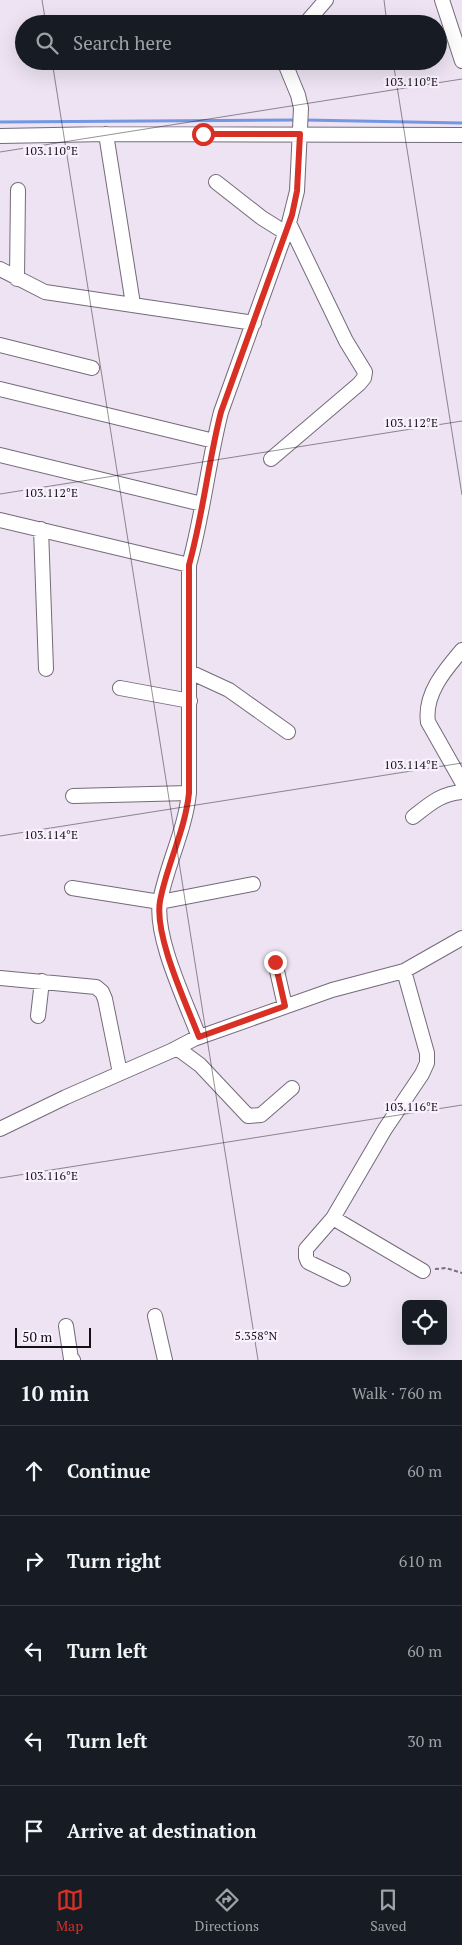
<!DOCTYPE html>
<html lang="en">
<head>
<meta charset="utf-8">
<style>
  body { margin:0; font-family:"PT Serif",serif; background:#20242c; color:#f1f3f6 }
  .controls { position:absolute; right:15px; bottom:15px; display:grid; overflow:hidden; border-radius:8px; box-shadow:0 5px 20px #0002 }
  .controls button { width:45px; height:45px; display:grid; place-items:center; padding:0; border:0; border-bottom:1px solid #363941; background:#171b24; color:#f1f3f6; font:25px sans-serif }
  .scale { position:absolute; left:15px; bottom:12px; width:76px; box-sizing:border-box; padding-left:5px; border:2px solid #131016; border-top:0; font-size:14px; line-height:18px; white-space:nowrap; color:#131016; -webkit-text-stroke:4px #f9f1fe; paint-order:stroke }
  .stop { position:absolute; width:15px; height:15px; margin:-11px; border:4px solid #d93025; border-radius:50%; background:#fff }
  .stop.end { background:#d93025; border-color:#fff; box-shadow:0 1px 5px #0008 }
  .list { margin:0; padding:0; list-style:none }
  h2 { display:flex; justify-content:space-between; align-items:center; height:65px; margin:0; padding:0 20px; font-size:21px }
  h2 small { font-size:16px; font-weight:400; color:#9ea1a6 }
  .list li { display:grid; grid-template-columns:32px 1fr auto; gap:15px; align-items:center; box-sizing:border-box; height:90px; padding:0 20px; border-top:1px solid #363941 }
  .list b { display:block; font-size:19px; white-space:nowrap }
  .list em { font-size:16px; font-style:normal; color:#9ea1a6 }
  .icon { flex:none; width:28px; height:28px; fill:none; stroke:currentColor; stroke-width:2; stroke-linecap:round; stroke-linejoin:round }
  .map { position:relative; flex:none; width:462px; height:1360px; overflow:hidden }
  .search { position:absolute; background:#171b24; box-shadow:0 5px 20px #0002; left:15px; right:15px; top:15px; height:55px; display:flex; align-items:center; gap:12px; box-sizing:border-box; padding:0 18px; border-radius:28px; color:#9ea1a6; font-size:19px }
  .sheet { height:515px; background:#171b24 }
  nav { display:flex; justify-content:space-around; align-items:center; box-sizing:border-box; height:70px; border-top:1px solid #363941; background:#171b24; font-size:14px; color:#9ea1a6 }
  nav a { display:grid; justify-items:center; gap:2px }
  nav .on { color:#d93025 }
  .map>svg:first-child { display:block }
</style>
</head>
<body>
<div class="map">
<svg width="462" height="1360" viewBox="0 0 462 1360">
  <rect width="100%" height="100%" fill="#ede3f3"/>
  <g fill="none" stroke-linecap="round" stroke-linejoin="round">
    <!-- stream -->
    <path stroke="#7397e2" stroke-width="3" d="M305,120L462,123
      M0,122L296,120"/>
    <defs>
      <path id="minor" d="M442,0L462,61
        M305,24L326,0
        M106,134L133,304
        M0,136L106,134L462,135
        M216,182L262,218L286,233
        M0,269L45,292L254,323
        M17,279L18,190
        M0,345L92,368
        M0,389L214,441
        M0,455L202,504
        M271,459L359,384L364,378L365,372L346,341L289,223
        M0,520L189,565
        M41,529L46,669
        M462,650C445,670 424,694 428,722L462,782
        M190,672L229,690L288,732
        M120,688L190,701
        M73,796L189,793
        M413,817C430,804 440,794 462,792
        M72,888L160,902L253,884
        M275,962L285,1006
        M0,978L96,987L102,992L105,999L120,1073
        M38,1016L42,981
        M199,1037C186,1002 154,937 160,901C167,864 185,831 189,793V565C203,515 208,463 221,412L289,223L297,191L301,108L298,95L284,61
        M177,1048L200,1065L248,1116L261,1115L292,1088
        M0,1129L66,1097L171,1051L194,1039L332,990L404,971L462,938
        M333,1218L423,1271
        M343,1279L308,1262L306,1257V1249L333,1218L385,1129L422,1074L427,1063V1053L404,971
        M155,1316L165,1360
        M66,1326L71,1359L73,1360"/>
    </defs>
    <!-- minor casing -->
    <use href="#minor" stroke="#746b79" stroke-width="16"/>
    <!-- path -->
    <path stroke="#76707b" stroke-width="2" stroke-dasharray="4 2.5" stroke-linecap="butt" d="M435,1269L446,1268L462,1273"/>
    <!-- minor -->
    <use href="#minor" stroke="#fff" stroke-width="14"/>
  </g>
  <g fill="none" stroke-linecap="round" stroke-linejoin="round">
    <!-- route -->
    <path stroke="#d93025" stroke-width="6" d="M203,134H300L297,191L292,215L221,412C208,463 203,515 189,565V793C185,831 167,864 160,901C154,936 186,1003 199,1037L285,1006L275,962"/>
  </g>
  <!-- ticks -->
  <path fill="none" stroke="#131016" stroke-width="1" stroke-opacity="0.45" d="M42,0L46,24M384,0L387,24M52,61L258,1360M393,61L462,495M0,152L462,79M0,494L462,421M0,836L462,763M0,1178L462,1105"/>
  <g font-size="12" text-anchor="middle" fill="#131016" stroke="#f9f1fe" stroke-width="4.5" stroke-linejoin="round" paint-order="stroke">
    <text x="411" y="86">103.110°E</text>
    <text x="51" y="155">103.110°E</text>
    <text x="411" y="427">103.112°E</text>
    <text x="51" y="497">103.112°E</text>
    <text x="411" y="769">103.114°E</text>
    <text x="51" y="839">103.114°E</text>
    <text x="411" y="1111">103.116°E</text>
    <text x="51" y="1180">103.116°E</text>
    <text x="256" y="1340">5.358°N</text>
  </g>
</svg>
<div class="controls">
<button><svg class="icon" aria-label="locate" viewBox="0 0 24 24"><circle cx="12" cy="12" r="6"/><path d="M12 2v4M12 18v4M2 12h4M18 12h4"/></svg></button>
</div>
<div class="scale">50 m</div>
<div class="stop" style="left:203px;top:134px"></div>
<div class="stop end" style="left:275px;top:962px"></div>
<div class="search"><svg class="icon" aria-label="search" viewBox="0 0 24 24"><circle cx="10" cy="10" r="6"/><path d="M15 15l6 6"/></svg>Search here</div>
</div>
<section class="sheet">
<h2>10 min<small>Walk · 760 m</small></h2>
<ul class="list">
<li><svg class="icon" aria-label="ahead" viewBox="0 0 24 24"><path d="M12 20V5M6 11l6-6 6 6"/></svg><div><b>Continue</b></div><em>60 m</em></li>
<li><svg class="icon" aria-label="right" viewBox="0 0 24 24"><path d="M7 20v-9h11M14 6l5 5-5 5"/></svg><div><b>Turn right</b></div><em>610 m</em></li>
<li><svg class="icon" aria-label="left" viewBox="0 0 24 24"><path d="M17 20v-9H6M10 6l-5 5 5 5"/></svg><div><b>Turn left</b></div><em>60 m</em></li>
<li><svg class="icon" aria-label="left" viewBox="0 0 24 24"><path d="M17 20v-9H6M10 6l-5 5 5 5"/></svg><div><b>Turn left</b></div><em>30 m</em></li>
<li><svg class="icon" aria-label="arrive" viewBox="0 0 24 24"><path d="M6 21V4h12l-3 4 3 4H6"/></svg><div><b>Arrive at destination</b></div></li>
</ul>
</section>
<nav>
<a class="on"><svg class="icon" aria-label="map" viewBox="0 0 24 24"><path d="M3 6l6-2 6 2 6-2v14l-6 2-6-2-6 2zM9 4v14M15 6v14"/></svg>Map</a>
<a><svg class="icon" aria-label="directions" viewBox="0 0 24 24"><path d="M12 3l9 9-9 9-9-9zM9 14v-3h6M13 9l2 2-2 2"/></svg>Directions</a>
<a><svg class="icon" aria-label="saved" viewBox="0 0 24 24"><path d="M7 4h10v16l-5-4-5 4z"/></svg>Saved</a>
</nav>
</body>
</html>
